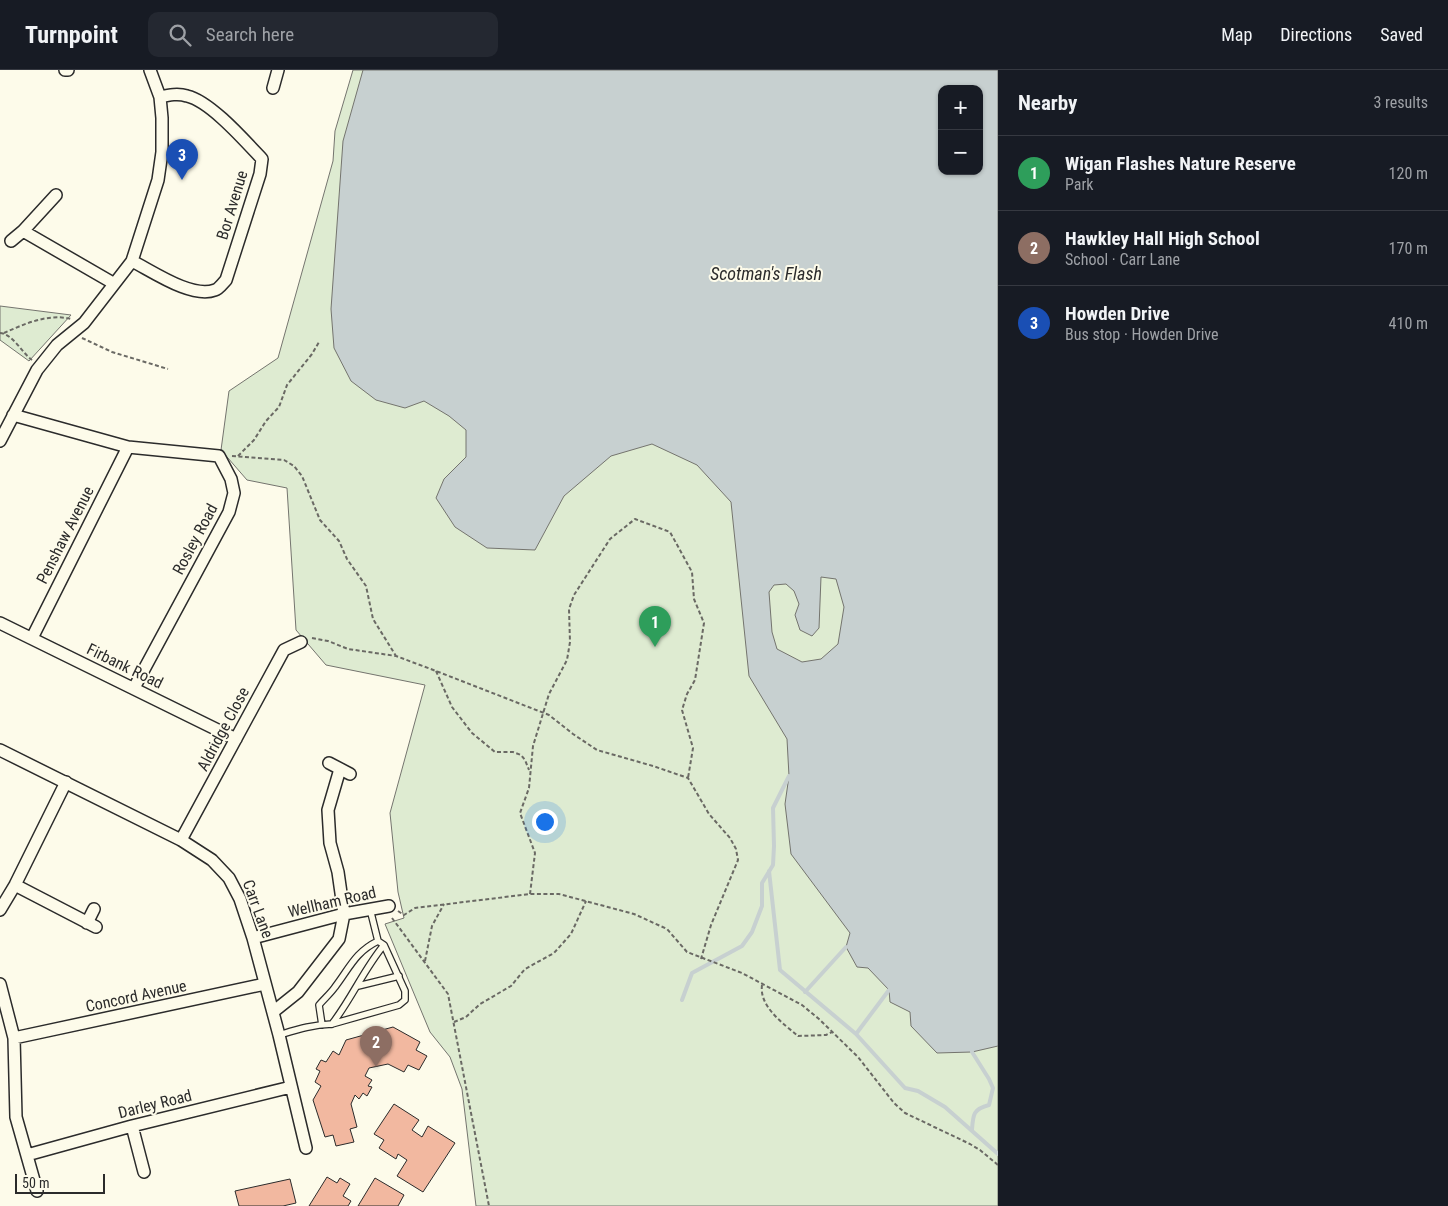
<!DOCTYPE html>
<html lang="en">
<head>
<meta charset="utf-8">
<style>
  body { margin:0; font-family:"Roboto Condensed",sans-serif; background:#242831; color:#f1f3f6 }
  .controls { position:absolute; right:15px; top:15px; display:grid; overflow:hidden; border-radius:10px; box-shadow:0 1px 4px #0004 }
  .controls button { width:45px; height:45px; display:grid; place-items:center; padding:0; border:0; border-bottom:1px solid #363941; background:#171b24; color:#f1f3f6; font:25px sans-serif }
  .scale { position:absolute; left:15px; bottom:12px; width:90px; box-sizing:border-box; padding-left:5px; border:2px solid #2b2b2b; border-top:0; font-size:14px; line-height:18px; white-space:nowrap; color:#2b2b2b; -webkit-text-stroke:4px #fdfbea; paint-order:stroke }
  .you { position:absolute; left:544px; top:751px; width:18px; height:18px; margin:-12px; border:4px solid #fff; border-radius:50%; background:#1a73e8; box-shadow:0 0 0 8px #1a73e833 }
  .badge { display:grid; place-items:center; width:32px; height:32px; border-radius:50%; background:#c62828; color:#fff; font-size:16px; font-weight:700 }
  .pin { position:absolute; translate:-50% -41px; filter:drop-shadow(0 1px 2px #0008) }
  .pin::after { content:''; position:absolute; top:26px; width:18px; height:15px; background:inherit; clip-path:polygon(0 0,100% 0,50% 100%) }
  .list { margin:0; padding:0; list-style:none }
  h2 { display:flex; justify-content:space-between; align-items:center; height:65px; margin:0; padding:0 20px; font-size:21px }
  h2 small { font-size:16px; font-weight:400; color:#9ea1a6 }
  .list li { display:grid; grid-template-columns:32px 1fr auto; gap:15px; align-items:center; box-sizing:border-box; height:75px; padding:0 20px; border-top:1px solid #363941 }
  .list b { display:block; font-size:19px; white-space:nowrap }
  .list p { margin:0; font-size:16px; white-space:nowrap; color:#9ea1a6 }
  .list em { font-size:16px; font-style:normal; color:#9ea1a6 }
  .icon { flex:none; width:28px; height:28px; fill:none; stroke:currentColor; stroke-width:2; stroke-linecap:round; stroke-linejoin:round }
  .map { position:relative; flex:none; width:998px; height:1136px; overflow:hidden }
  header { display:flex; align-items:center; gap:30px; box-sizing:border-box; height:70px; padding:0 25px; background:#171b24; border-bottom:1px solid #363941 }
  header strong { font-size:24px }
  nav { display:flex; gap:28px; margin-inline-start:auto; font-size:18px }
  .search { width:350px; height:45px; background:#242831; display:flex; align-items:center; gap:12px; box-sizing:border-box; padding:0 18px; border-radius:10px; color:#9ea1a6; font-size:19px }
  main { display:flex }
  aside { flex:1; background:#171b24 }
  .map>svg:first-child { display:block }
</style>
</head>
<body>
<header>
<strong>Turnpoint</strong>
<div class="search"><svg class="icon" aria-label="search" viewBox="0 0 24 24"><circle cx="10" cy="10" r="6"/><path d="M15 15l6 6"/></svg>Search here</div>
<nav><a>Map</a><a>Directions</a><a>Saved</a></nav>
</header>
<main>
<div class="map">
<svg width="998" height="1136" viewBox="0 0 998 1136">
  <rect width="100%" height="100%" fill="#fdfbea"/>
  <!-- green -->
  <path fill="#deebd1" stroke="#74746e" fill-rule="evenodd" d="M353,0H998V1136H476L462,1019L450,987L430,962L385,854L404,848L398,822L390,743L425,615L326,595L296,560L287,418L247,410L221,380L229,321L278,288L333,91L335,61ZM942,19H979V101H942Z
    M0,236L71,245L29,291L0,270Z"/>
  <!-- water -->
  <path fill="#c7d0d0" stroke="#74746e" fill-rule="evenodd" d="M363,0H998V976L972,982L937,983L911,956L910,942L890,932L889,920L868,898L857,897L846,877L850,863L791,784L785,734L789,706L787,669L749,606L731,432L697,395L652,374L611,386L564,426L535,480L487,478L455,457L436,428L444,409L466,387V360L449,346L424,331L405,338L376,330L351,311L334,278L331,239L343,71ZM942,19H979V101H942ZM821,507L836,509L844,537L838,574L821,589L802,592L777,579L772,562L769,522L774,515L786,514L794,521L799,534L795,545L800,560L812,566L819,558Z"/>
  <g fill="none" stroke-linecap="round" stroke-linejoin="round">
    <!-- stream -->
    <path stroke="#c7d0d0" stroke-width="4" d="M769,801L780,900L856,964L905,1018L918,1021L945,1037L998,1084
      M805,922L846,877
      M682,930L692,903L742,876L752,862L762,836V813L773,795L774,776L773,738L789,706
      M856,964L889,920
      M972,1060C973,1045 973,1039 989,1035L993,1018L989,1009L972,982"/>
  </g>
  <!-- building -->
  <path fill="#f2b8a0" stroke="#2b2b2b" d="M393,957L420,972L416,980L427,986L419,1000L408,995L404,1002L388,994L369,998L365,1006L372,1010L368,1016L372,1017L367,1026L363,1023L359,1029L355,1025L351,1034L357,1057L350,1059L354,1072L336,1076L333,1065L325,1067L313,1030L321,1016L315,1012L320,1001L316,999L321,990L326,992L333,981L339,985L346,970Z
    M394,1034L419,1050L412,1060L422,1067L428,1056L455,1073L423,1122L397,1106L407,1090L398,1084L396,1089L379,1078L384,1070L374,1064Z
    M327,1107L337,1113L340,1108L350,1114L343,1126L351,1131L348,1136H309Z
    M375,1108L404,1125L398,1136H358Z
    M290,1109L296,1133L283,1136H239L235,1121Z"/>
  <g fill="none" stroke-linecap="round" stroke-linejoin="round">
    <defs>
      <path id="lane" d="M370,839L378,871
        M358,916L399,906
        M332,954C352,928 364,899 384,875
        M279,965C299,959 311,955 332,954L399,935L405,930V921L384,875L378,871C355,882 349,899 335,917C330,924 324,929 319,935L322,955"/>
      <path id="street" d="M65,0H68
        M273,18L278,0
        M56,125L23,161L113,213
        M11,171L23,161
        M132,191C152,201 192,229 215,220C219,219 223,213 226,210L260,104L262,89C245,71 210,31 187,26C178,23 169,25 160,27
        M13,345L128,377L219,386L231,409L234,423L229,442L134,618
        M0,371L37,300L57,275L84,253L132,191L158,110L162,82V48L160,27L150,0
        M0,553L236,669
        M32,568L128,377
        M0,680L181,770L212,790L229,808L240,829L253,868L279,965L306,1078
        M329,693L350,704
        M181,770L284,580L301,572
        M15,815L96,857
        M0,840L15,815L66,712
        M87,853L94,839
        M253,868L344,844L389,836
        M0,914L14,968L16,1047L37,1121
        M273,942L298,922L339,869L344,844L338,802L330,773L328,740L340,699
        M14,968L265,914
        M132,1056L144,1102
        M27,1085L132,1056L291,1017"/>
    </defs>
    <!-- lane casing -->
    <use href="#lane" stroke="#2b2b2b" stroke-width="8"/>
    <!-- street casing -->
    <use href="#street" stroke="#2b2b2b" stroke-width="14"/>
    <!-- path -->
    <path stroke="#6a6964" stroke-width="2" stroke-dasharray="4 2.5" stroke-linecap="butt" d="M0,263C13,264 22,283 32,290
      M4,263C24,254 49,243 71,249
      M82,268L112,282L168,299
      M232,386L284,390L294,396L302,406L320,450L339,471L347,489L366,516L373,549L396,586
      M238,386L254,370L266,351L279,337L287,315L312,284L319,272
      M312,568L328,571L348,579L396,586L436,601L549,645L573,664L597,680L653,696L688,708L709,744L730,768L736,779L738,790L711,855L701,889
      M436,601L452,637L472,663L495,682H513L521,685L525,690L529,700
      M530,824L535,783L520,743L529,718L533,676L549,624L567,590L570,572L569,539L574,525L610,469L635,449L670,462L692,502L694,529L704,553L695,610L687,624L682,640L693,678L688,708
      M398,841L404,845L415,838L530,824H559L634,844L667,859L687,882L742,903L802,935L819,949L858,987L894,1033L905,1043L970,1074L980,1080L998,1095
      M392,848L448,924L489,1136
      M425,891L432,856L444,834
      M762,915C759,937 784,954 798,966L826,965L832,962
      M454,952L466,947L480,934L511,916L525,899L554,883L571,864L586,831"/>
    <!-- lane -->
    <use href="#lane" stroke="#fdfbea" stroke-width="5.5"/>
    <!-- street -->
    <use href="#street" stroke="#fdfbea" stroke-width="11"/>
  </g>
  <g text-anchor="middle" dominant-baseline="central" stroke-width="4" stroke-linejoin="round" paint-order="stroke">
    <!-- street labels -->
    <g font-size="16" fill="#2b2b2b" stroke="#fdfbea">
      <text transform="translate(232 135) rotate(-73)">Bor Avenue</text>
      <text transform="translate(65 465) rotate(-63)">Penshaw Avenue</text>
      <text transform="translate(195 469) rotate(-62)">Rosley Road</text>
      <text transform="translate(125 596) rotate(26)">Firbank Road</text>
      <text transform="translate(223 659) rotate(-62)">Aldridge Close</text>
      <text transform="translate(332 832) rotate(-13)">Wellham Road</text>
      <text transform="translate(258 839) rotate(70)">Carr Lane</text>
      <text transform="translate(136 926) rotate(-12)">Concord Avenue</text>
      <text transform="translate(155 1034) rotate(-14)">Darley Road</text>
    </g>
    <!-- water labels -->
    <g font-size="18" font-style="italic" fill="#2b2b2b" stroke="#fdfbea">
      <text x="766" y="203">Scotman's Flash</text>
    </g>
  </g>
</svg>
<div class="controls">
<button>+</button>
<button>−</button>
</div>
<div class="scale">50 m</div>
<div class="you"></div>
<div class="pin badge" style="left:655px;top:577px;background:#2e9e5b">1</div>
<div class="pin badge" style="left:376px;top:997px;background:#8d6e63">2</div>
<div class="pin badge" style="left:182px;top:110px;background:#1a4fb4">3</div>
</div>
<aside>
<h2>Nearby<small>3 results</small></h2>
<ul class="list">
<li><span class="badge" style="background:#2e9e5b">1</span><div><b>Wigan Flashes Nature Reserve</b><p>Park</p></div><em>120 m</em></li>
<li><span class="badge" style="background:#8d6e63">2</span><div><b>Hawkley Hall High School</b><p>School · Carr Lane</p></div><em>170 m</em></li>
<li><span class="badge" style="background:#1a4fb4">3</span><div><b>Howden Drive</b><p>Bus stop · Howden Drive</p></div><em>410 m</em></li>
</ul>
</aside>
</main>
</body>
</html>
